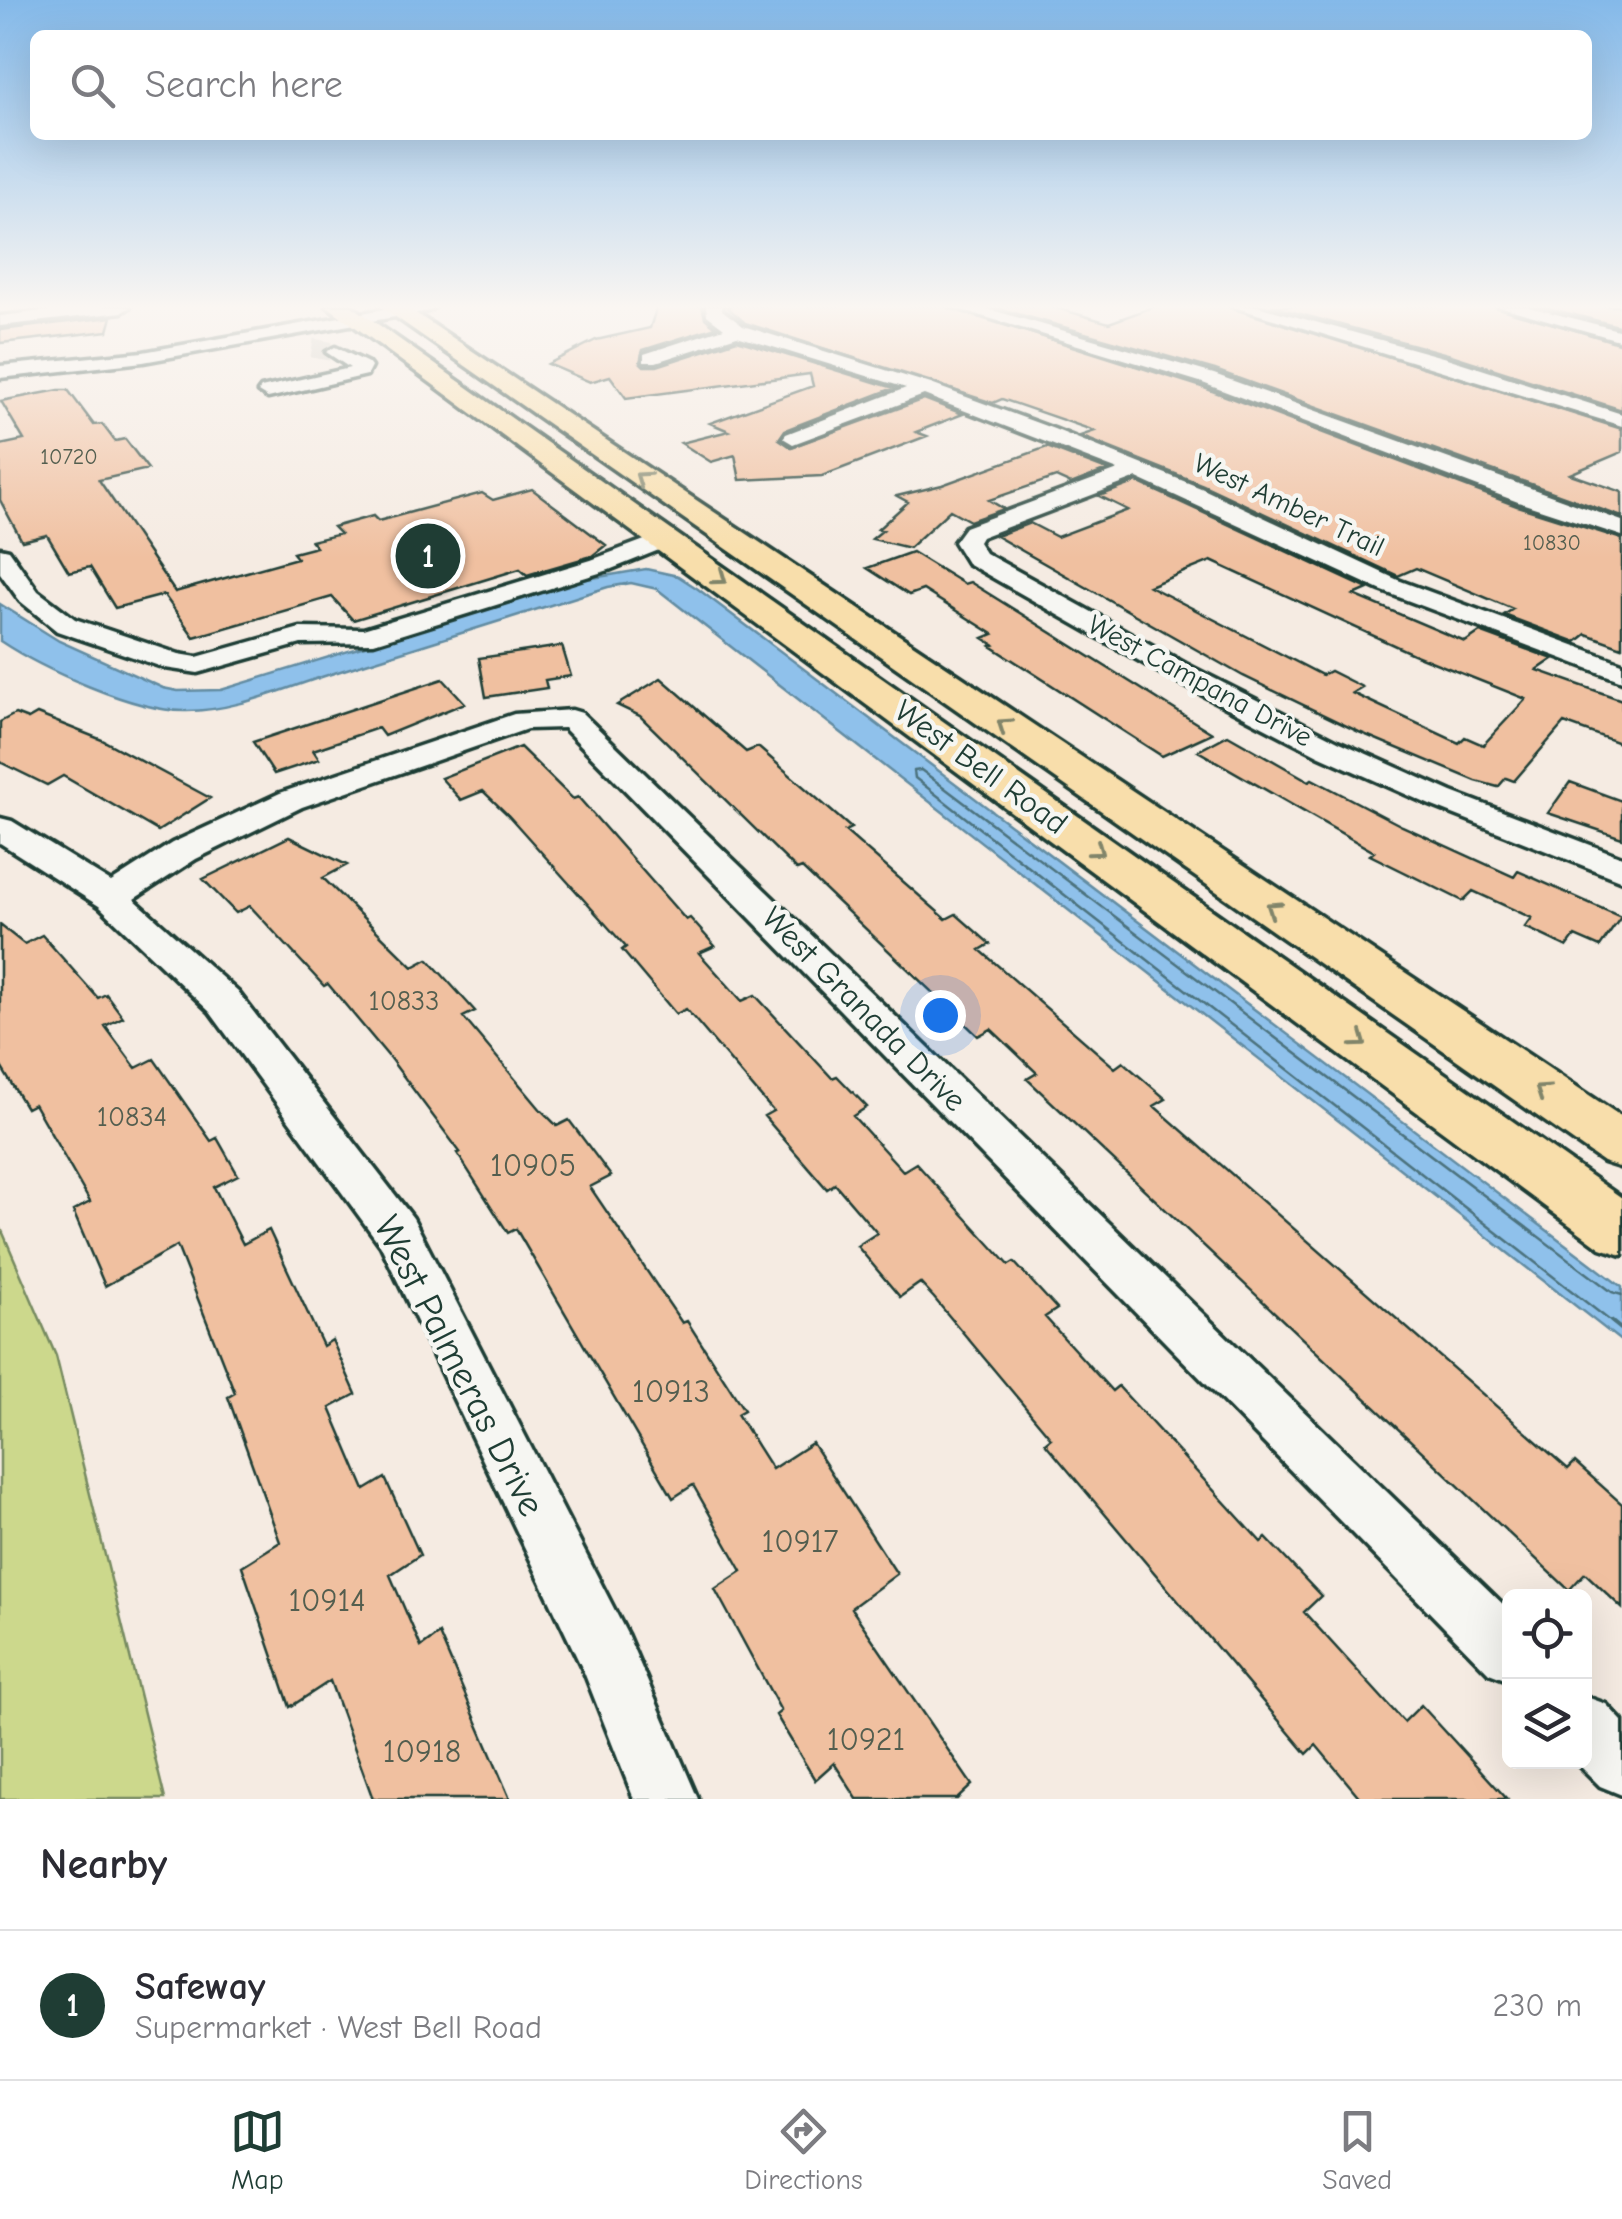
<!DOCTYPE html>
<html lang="en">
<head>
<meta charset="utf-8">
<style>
  body { margin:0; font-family:"Comic Neue",sans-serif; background:#f7f7f7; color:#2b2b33 }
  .controls { position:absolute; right:30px; bottom:30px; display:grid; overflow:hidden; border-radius:15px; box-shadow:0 10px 40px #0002 }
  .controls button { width:90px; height:90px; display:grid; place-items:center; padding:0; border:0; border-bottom:2px solid #e1e1e2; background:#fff; color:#2b2b33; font:50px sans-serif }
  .you { position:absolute; left:940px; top:1015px; width:35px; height:35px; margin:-25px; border:8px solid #fff; border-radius:50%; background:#1a73e8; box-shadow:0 0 0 15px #1a73e833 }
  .badge { display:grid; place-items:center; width:65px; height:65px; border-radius:50%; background:#1f3d34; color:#fff; font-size:32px; font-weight:700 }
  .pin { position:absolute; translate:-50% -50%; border:5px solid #fff; box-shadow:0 2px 10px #0006 }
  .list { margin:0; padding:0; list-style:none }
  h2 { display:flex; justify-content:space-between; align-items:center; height:130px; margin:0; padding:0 40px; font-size:42px }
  h2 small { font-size:32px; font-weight:400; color:#7c7c81 }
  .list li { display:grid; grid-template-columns:65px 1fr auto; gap:30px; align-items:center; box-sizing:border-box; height:150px; padding:0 40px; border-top:2px solid #e1e1e2 }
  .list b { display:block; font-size:38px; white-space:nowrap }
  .list p { margin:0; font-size:32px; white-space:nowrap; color:#7c7c81 }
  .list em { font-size:32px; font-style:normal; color:#7c7c81 }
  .icon { flex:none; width:55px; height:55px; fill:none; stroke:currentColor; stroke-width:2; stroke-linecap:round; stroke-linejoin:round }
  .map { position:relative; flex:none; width:1622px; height:1799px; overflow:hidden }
  .search { position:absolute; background:#fff; box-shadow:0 10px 40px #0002; left:30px; right:30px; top:30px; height:110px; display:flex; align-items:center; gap:25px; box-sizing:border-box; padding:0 35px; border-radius:15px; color:#7c7c81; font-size:38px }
  .sheet { height:280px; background:#fff }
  nav { display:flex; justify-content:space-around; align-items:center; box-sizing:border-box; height:140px; border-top:2px solid #e1e1e2; background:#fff; font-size:28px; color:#7c7c81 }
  nav a { display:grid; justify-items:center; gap:5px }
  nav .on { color:#1f3d34 }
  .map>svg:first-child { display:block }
</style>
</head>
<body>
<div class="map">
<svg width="1622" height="1799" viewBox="0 0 1622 1799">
  <rect width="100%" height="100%" fill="#f5ebe2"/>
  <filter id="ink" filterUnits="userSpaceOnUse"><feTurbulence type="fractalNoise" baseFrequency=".01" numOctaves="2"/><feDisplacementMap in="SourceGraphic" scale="20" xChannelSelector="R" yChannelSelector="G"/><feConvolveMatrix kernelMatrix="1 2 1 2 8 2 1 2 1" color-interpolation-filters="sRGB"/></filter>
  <g filter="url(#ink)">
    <!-- green -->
    <path fill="#ccd88c" stroke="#768a60" stroke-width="2.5" d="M0,1226L56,1356L165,1799H0Z"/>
    <!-- water -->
    <path fill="#8fc1eb" stroke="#628ca2" stroke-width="2.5" d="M646,569L678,576L698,589L1622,1287V1342L657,589L631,583L608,587C516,616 424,645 331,674C285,688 233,712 184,711C134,711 42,669 0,641V604L59,641L163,688L178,691L221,690L581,580Z"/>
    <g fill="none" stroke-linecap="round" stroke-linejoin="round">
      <!-- shore-far1 -->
      <path stroke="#4c727d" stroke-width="2.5" d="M1614,1324L915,778L914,771L921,770L1612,1292L1622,1295"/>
      <!-- shore -->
      <path stroke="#4c727d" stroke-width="4" d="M1611,1321L1622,1330"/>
    </g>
    <!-- building -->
    <path fill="#f0c0a0" stroke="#1f3d34" stroke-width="2.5" fill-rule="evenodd" d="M657,306H702L705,318L716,327L643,350L640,362L644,366H657L737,340L894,388L785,430L779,439L791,447L924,399L963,414L916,432L927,436L822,476L740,480L735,455L711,462L681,443L729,431L710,423L813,386L810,374L626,398L610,376L590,382L548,364L596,340L650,328Z
      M726,306H945L1199,386L1517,506L1622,539V647L1586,634L1576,642L1504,615L1513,609L1416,568L1398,576L1203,485L1080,436L1095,431L1002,399L993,403L745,323Z
      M990,306H1049L1109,323L1156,306H1227L1622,429V452L1570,474L1622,492V517L1215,370Z
      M1271,306H1494L1622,344V410L1451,355Z
      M1539,306H1622V327Z
      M112,317L108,331L0,343V330Z
      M59,390H68L94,425L102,424L115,441L125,439L148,469L99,480L175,592L297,558L293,553L316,547L311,541L340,534L333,527L373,516L378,521L482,493L493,500L532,489L606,545L592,556L527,575L520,569L353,620L332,597L194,637L164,595L115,608L90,567L69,572L47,535L22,541L0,500V445L24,440L1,401Z
      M1047,447L1107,470L1071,484L1056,477L989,500L1004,509L970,521L950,510L909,548L872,539L883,530L878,529L908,502L897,496L942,485Z
      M1137,482L1368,589L1354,595L1465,642L1480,632L1553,659L1537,670L1622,700V744L1564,723L1514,781L1506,778L1498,787L1476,781L1359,732L1243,676L996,536L1030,523L1057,537L1128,510L1099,496ZM1211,561L1413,654L1526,699L1483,745L1465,737L1459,743L1352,693L1362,687L1330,671L1322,675L1149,586Z
      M912,552L964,584L970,582L1212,733L1162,756L991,646L994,645L983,638L993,634L923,590L909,595L867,568Z
      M562,646L571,676L545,680L547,688L486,697L479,658Z
      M661,678L746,752L758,747L851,828L845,831L946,919L956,914L990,944L980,950L1115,1068L1123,1062L1166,1099L1154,1106L1568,1469L1575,1462L1622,1504V1608L1585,1573L1569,1590L1027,1079L1037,1073L991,1029L978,1036L802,868L797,870L640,716L617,705Z
      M443,679L465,703L384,736L378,728L313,750L319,759L274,774L253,742Z
      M15,714L28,719L37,714L102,740L210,798L158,831L63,776L47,785L0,762V722Z
      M1228,735L1309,781L1312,779L1402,826L1514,877L1518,871L1621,917L1600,947L1575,936L1567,947L1525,927L1532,918L1473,891L1463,901L1370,855L1374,852L1198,751Z
      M520,747L573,799L578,797L686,920L690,918L715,946L699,953L742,1001L755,995L832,1078L837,1076L867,1107L853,1116L903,1171L916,1163L1009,1265L1014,1262L1057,1309L1045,1317L1112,1391L1118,1386L1261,1542L1266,1538L1321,1596L1304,1612L1404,1722L1421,1705L1507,1799H1361L1316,1745L1307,1754L1045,1443L1051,1438L934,1298L920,1283L900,1297L857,1246L877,1233L835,1184L827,1189L764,1116L773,1111L686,1009L676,1014L622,950L626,947L507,814L483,791L461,800L441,778Z
      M1570,782L1622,801V838L1548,813Z
      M289,837L347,865L323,878L413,967L428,959L475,1011L463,1017L541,1110L557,1126L569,1120L611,1176L590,1187L682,1323L687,1321L744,1410L737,1414L772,1469L812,1443L897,1574L851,1608L972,1785L957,1799H857L834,1763L815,1780L776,1715L781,1711L715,1589L742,1571L693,1485L673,1498L516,1229L508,1233L457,1153L460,1152L389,1057L328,984L324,986L250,906L236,913L203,879Z
      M0,925L24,944L42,935L98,998L106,994L123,1017L105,1026L136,1068L154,1059L211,1141L217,1138L238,1175L214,1187L243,1244L269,1230L323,1346L332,1340L356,1394L330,1408L365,1490L385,1478L420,1555L390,1575L421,1647L439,1634L510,1799H373L330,1681L290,1707L242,1566L280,1542L228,1397L235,1393L177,1246L105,1286L73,1211L90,1202L34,1104L26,1108L0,1065Z"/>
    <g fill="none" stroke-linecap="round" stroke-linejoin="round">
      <!-- minor-tunnel -->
      <path stroke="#cac8bf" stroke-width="19" stroke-dasharray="19 10" stroke-linecap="butt" d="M312,348L335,352"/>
      <defs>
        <path id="minor" d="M89,306L130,307L122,312L0,326V316Z
          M401,306H436L428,311L143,362L0,378V366L143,352Z
          M706,306H722V310L743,326L931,384L1054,429L1201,488L1398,580L1622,663V681L1380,590L1137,478L981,537L978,542L985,553L1186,664L1340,742L1452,792L1622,857V881L1430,805L1318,755L1166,676L967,563L954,542L965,527L1118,470L924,395L793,444L783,438L786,434L906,388L737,336L656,362H644V354L724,328L707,315Z
          M949,306H976L999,312L1214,374L1622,521V536L1518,502L1200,382Z
          M1231,306H1257L1450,359L1622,414V426Z
          M1498,306H1525L1622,331V341Z
          M335,347L368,363L371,367L367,375L268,398L258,392L261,388L350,368L326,352Z
          M666,532L674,534L678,539L674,544L609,570L374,643L301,644L198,673L165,668L57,631L20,601L0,573V548L9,550L38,591L75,619L179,654L197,657L300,628L363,629L591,560Z
          M572,710L582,713L1510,1611V1681L1489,1673L564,728L527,729L302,807L196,859L134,899L238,992L413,1218L627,1634L698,1799H634L584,1672L381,1246L210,1012L99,906L0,843V818L12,821L111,882L172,843L280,793L514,714Z
          M1584,1696L1606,1704L1622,1721V1795L1600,1786L1576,1762H1584Z"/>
        <path id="major" d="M327,306H352L1622,1198V1255L1601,1248Z
          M380,306H405L1622,1117V1168L1603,1162Z"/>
      </defs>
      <!-- minor casing -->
      <use href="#minor" stroke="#1f3d34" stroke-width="7"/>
      <!-- major casing -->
      <use href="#major" stroke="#1f3d34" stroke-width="7"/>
      <!-- minor -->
      <use href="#minor" fill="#f6f6f2" fill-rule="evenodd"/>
      <!-- major -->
      <use href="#major" fill="#f8deab" fill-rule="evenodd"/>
    </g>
    <!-- one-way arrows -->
    <defs><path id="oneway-chevron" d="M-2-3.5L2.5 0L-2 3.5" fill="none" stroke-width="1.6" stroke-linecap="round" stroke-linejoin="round" transform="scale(2.5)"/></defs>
    <g stroke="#81856a">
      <use href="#oneway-chevron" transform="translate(642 478) rotate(-145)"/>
      <use href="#oneway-chevron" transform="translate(720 578) rotate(36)"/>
      <use href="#oneway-chevron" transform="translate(1004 725) rotate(-146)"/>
      <use href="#oneway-chevron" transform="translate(1097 850) rotate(36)"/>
      <use href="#oneway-chevron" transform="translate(1273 908) rotate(-146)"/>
      <use href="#oneway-chevron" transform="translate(1360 1041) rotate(36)"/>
      <use href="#oneway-chevron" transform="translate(1542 1091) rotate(-146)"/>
    </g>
  </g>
  <!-- sky -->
  <linearGradient id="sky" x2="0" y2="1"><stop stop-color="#84b9e9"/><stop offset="0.55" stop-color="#faf6f2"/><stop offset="1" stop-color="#faf6f2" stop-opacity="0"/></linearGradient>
  <rect width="1622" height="558" fill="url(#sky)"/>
  <g text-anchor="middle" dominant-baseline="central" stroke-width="9" stroke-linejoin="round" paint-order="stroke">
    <!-- far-number labels -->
    <g font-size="22" fill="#535e4f">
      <text x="69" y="457">10720</text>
      <text x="1552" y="543">10830</text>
    </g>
    <!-- far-street labels -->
    <g font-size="28" fill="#1f3d34" stroke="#f6f6f2">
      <text transform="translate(1289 505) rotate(25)">West Amber Trail</text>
      <text transform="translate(1200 681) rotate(28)">West Campana Drive</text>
    </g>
    <!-- number labels -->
    <g font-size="28" fill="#535e4f">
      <text x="404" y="1001">10833</text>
      <text x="132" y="1117">10834</text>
    </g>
    <!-- street labels -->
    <g font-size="32" fill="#1f3d34" stroke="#f6f6f2">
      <text transform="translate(981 767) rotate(36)">West Bell Road</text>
      <text transform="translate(864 1009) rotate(45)">West Granada Drive</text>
    </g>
    <!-- near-number labels -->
    <g font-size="32" fill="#535e4f">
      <text x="533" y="1165">10905</text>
      <text x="671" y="1391">10913</text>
      <text x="800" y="1541">10917</text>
      <text x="327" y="1600">10914</text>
      <text x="866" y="1739">10921</text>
      <text x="422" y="1751">10918</text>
    </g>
    <!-- near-street labels -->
    <g font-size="38" fill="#1f3d34" stroke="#f6f6f2">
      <text transform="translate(459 1366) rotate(63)">West Palmeras Drive</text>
    </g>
  </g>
</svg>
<div class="controls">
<button><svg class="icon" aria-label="locate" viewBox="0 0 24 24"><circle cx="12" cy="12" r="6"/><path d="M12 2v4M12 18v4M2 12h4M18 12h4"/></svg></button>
<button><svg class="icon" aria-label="layers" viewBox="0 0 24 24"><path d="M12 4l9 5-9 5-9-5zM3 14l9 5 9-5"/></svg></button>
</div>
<div class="you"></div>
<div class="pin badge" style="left:428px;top:556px">1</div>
<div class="search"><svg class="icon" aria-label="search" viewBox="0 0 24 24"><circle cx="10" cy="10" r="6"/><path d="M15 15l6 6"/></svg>Search here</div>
</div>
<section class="sheet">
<h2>Nearby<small></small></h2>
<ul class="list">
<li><span class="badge">1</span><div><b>Safeway</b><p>Supermarket · West Bell Road</p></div><em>230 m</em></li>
</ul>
</section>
<nav>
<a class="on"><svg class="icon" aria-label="map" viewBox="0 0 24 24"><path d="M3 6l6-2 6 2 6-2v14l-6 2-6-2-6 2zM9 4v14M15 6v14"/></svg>Map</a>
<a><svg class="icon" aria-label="directions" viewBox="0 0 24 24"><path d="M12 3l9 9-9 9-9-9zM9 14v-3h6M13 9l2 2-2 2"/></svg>Directions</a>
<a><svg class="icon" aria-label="saved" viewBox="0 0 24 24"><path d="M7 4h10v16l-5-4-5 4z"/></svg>Saved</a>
</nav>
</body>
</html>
